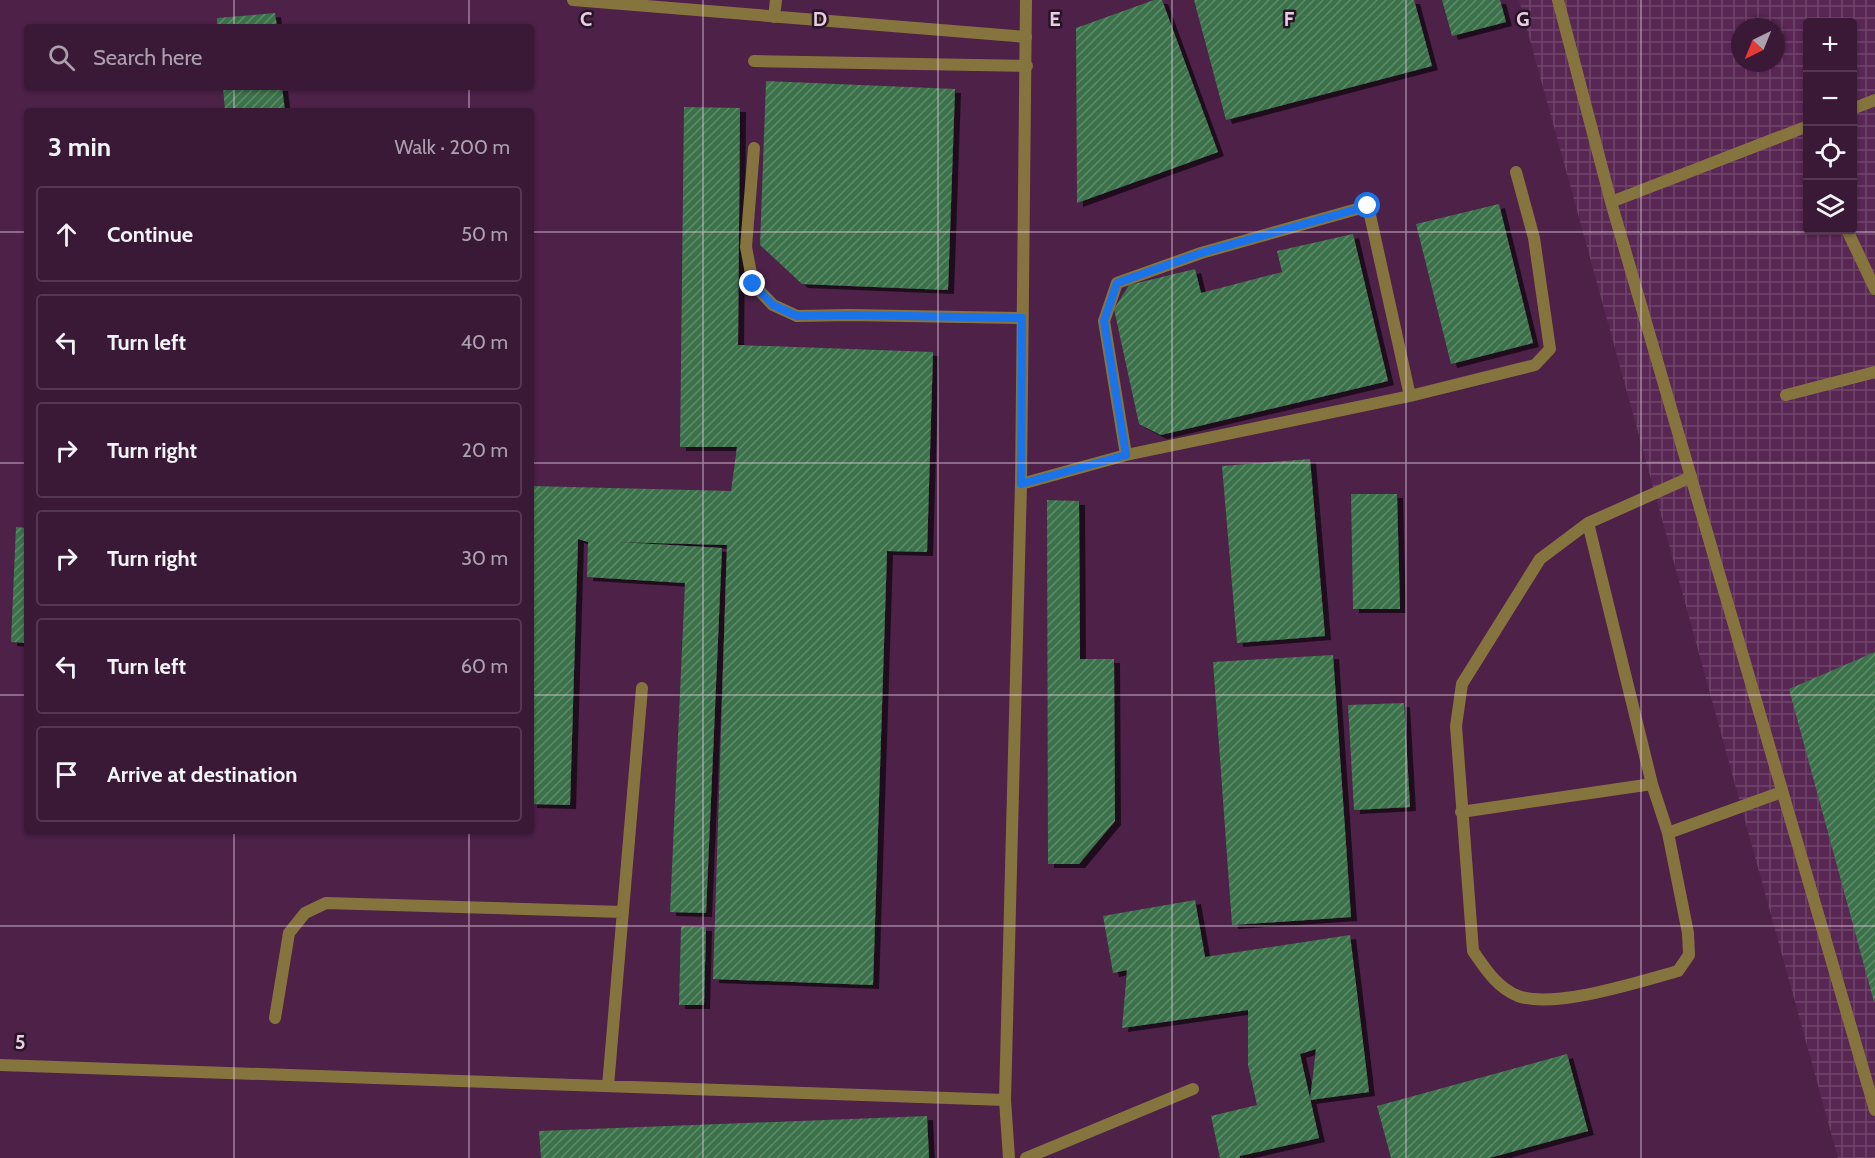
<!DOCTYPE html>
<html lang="en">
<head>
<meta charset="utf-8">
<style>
  body { margin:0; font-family:Cabin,sans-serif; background:#41223e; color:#f1f3f6 }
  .controls { position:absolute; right:18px; top:18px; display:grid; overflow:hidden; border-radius:6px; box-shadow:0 2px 4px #0004 }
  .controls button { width:54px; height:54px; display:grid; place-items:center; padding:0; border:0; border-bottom:2px solid #543851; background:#3a1936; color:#f1f3f6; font:30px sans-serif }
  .compass { position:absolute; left:1731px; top:18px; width:54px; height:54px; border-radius:50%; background:#3a1936; box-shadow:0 2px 4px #0004; rotate:223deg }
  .stop { position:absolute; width:18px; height:18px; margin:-14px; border:4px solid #1a73e8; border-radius:50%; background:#fff }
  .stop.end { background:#1a73e8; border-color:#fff; box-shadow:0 2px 6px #0008 }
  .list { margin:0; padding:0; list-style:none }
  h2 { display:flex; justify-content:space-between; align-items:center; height:78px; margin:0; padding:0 24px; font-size:26px }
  h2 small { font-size:20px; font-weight:400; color:#aba0ad }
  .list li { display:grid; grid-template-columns:39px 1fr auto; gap:18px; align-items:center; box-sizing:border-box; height:96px; margin:0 12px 12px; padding:0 12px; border:2px solid #543851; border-radius:6px }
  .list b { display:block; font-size:22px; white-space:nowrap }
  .list em { font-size:20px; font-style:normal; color:#aba0ad }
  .icon { flex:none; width:33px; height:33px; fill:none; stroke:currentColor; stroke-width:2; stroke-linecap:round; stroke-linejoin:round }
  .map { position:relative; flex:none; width:1875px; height:1158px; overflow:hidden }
  .search { position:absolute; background:#3a1936; box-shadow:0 2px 4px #0004; left:24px; top:24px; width:510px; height:66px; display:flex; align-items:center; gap:15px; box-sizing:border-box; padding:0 21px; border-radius:6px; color:#aba0ad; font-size:22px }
  .panel { position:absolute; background:#3a1936; box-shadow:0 2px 4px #0004; left:24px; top:108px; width:510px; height:726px; border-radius:6px }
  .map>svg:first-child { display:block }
</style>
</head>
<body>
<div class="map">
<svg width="1875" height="1158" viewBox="0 0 1875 1158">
  <defs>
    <pattern id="industrial-grid" width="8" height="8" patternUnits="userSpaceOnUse" patternTransform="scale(1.5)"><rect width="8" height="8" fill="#592754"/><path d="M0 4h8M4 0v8" fill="none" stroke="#71456c"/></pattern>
    <pattern id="building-hatch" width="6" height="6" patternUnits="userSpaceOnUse" patternTransform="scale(1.5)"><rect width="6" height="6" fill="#3b724a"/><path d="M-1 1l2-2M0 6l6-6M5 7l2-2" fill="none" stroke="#618b6d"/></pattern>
    <filter id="shadow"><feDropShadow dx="6" dy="4" stdDeviation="0" flood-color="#0009"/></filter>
  </defs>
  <rect width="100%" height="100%" fill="#4d2148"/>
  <!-- industrial -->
  <path fill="url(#industrial-grid)" fill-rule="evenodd" d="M1519,0H1875V1158H1838ZM1808,22H1852V230H1808ZM1740,27H1776V63H1740Z"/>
  <!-- building -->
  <path fill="url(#building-hatch)" filter="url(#shadow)" d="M1154,0H1162L1218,152L1077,203L1076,28Z
    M1194,0H1414L1432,66L1226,120Z
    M1442,0H1500L1506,22L1452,36Z
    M275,13L277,27H217V18Z
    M766,81L955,89L948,290L802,284L760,245Z
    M223,87H282L285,111H225Z
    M684,107L740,108L738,345L933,352L927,552L887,551L873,985L713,979L727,545L617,542L722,548L706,913L670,912L685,583L587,577L588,542L578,539L570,805L531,804V486L731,491L737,447H680Z
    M1499,204L1533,343L1451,364L1416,224Z
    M1353,234L1388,381L1161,435L1139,424L1114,309L1129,285L1195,269L1201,293L1282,272L1277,251Z
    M1310,459L1325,636L1237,643L1222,466Z
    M1351,494H1397L1400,609H1353Z
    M1047,500L1079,501L1080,659H1114L1115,821L1079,864H1048Z
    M16,527L27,528V643L11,642Z
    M1875,652V1002H1874L1789,689Z
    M1333,655L1351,917L1232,925L1213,662Z
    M1404,703L1410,807L1354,810L1348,705Z
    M1195,900L1205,957L1350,935L1369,1092L1310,1100L1316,1049L1300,1054L1319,1138L1240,1156V1158H1220L1211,1116L1257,1105L1248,1065V1010L1122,1028L1127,970L1113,973L1103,916Z
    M681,926L706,927L704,1005H679Z
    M1567,1054L1588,1131L1489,1158H1391L1377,1106Z
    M927,1116L929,1158H541L539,1131Z"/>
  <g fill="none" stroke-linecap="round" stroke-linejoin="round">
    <!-- lane -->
    <path stroke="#86743f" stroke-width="12" d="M573,0L1026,37
      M774,17L776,0
      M754,61L1027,66
      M754,148L746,247L753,284L773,305L797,316L849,315L1022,318
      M1847,230L1875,289
      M1786,395L1875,372
      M1126,455L1104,321L1117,283L1201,253L1368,206L1410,396
      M1021,484L1126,455L1410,396L1535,365L1550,349L1534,238L1516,172
      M1588,523L1652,784L1668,833L1688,933L1689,955L1678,971C1639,982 1554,1009 1518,996C1497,988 1485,968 1473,951L1456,726L1462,684L1540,559L1588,523L1691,477
      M1461,812L1652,784
      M1668,833L1782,792
      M275,1018L289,933L305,913L326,903L623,912
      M0,1065L1005,1100
      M608,1086L642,688
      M1026,1158L1193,1089"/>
    <!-- street -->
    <path stroke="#86743f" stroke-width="12" d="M1558,0L1611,202L1875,1110
      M1852,109L1875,100
      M1611,202L1808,126
      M1009,1158L1005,1100L1021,484L1026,0"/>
  </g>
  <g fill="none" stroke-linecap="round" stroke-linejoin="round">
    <!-- route -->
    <path stroke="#1a73e8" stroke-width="8" d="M753,284L773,305L797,316L849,315L1022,318L1021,484L1126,455L1104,321L1117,283L1201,253L1368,206"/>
  </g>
  <!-- grid -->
  <path fill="none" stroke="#e8cde4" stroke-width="1.5" stroke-opacity="0.55" d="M234,0V27M469,0V27M703,0V1158M938,0V1158M1172,0V1158M1406,0V1158M1641,0V1158M234,87V111M469,87V111M0,232H27M531,232H1875M0,463H27M531,463H1875M0,695H27M531,695H1875M234,831V1158M469,831V1158M0,926H1875"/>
  <g font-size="20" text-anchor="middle" font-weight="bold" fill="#e8cde4" stroke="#271425" stroke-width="5" stroke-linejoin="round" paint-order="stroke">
    <text x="586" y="26">C</text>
    <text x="820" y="26">D</text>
    <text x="1055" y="26">E</text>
    <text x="1289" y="26">F</text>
    <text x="1523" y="26">G</text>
    <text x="20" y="1049">5</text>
  </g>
</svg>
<div class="controls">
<button>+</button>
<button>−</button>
<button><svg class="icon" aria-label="locate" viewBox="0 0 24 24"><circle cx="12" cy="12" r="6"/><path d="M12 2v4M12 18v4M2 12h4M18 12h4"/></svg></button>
<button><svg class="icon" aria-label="layers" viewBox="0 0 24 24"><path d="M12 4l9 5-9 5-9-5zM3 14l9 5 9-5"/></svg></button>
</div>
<svg class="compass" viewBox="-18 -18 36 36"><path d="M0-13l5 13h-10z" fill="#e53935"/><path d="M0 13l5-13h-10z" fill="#aba0ad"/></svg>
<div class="stop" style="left:1368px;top:206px"></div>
<div class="stop end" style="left:753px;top:284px"></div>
<div class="search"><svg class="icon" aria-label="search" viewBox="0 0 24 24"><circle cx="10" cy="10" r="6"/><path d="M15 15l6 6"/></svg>Search here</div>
<section class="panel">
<h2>3 min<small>Walk · 200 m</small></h2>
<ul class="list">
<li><svg class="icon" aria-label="ahead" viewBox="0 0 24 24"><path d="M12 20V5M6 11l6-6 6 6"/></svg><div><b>Continue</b></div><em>50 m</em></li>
<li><svg class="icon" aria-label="left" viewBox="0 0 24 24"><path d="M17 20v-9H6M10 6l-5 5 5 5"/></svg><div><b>Turn left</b></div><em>40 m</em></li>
<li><svg class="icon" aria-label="right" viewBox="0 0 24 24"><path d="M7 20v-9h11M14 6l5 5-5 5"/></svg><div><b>Turn right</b></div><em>20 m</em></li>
<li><svg class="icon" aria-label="right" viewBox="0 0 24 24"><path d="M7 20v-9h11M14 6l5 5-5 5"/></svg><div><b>Turn right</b></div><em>30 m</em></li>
<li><svg class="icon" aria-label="left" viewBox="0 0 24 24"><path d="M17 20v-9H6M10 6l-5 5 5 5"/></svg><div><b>Turn left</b></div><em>60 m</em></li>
<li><svg class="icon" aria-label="arrive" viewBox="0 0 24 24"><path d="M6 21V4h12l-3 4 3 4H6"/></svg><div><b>Arrive at destination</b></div></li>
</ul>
</section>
</div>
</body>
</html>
